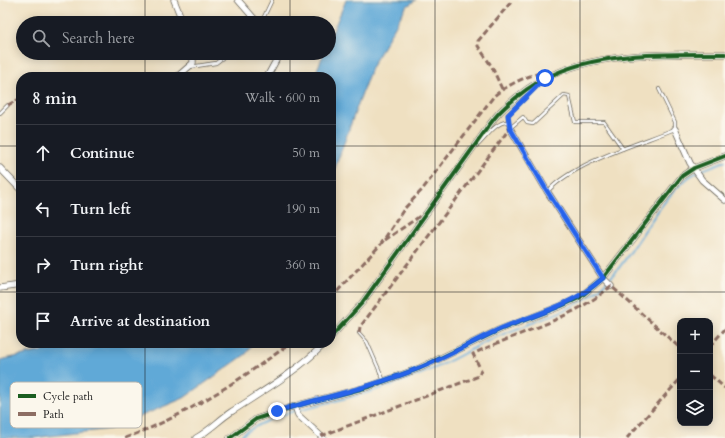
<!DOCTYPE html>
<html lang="en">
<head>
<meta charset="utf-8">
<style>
  body { margin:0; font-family:Cardo,serif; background:#20242c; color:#f1f3f6 }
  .controls { position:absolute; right:12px; bottom:12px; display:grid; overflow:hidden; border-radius:8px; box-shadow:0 2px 10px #0003 }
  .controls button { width:36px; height:36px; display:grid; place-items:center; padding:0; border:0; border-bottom:1px solid #363941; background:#171b24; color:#f1f3f6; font:20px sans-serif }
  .stop { position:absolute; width:12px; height:12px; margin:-9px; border:3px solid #2563eb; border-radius:50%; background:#fff }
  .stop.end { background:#2563eb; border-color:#fff; box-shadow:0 1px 4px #0008 }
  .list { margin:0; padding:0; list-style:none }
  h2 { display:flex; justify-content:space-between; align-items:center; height:52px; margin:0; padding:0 16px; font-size:17px }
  h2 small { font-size:13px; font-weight:400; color:#9ea1a6 }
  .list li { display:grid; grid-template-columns:26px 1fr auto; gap:12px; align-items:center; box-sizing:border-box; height:56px; padding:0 16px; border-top:1px solid #363941 }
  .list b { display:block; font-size:15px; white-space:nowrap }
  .list em { font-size:13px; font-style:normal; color:#9ea1a6 }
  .icon { flex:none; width:22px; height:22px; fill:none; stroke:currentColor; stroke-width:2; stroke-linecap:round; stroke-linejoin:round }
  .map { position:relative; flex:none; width:725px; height:438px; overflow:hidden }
  .search { position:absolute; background:#171b24; box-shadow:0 2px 10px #0003; left:16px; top:16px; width:320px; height:44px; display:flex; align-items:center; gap:10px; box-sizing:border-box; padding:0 14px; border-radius:22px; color:#9ea1a6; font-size:15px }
  .panel { position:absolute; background:#171b24; box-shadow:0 2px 10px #0003; left:16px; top:72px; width:320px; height:276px; border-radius:16px }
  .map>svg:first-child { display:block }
</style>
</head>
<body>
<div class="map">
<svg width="725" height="438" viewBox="0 0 725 438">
  <rect width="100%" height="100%" fill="#fbf7ec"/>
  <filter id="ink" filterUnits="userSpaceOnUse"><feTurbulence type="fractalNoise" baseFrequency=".025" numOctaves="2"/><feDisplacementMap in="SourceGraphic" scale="8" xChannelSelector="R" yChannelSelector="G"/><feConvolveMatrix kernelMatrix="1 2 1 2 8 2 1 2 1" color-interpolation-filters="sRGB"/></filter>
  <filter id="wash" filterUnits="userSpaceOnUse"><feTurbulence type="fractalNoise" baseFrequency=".012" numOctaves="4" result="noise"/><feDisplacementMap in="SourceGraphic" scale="16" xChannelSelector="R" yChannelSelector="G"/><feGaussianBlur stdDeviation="0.9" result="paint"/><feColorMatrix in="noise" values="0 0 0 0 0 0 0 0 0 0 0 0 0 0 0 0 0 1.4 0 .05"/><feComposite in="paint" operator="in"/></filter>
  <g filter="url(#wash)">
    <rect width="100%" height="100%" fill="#efe0c1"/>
    <!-- water -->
    <path fill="#60a9d7" stroke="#3e627a" d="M346,0H416L406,7L371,68L331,179V77H314L324,53H329V40Z
      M80,343H253L246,354L184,398L110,429L33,438H0V360Z"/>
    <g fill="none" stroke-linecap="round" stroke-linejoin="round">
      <!-- stream -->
      <path stroke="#60a9d7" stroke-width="2" d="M238,438C278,407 332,405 379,389C395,384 412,378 428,371C450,362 470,349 492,339C523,325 555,317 584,300C630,273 647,210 689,177C699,170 714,166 725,161"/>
    </g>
  </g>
  <g filter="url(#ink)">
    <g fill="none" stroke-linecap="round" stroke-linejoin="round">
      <defs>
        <path id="lane" d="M261,23L272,0
          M190,67L216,63L229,53
          M137,77L178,75
          M0,113L8,105
          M508,122L510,128L523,117L527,123L533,124L564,95L569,96L575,122H604L623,149
          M478,145C486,138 496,121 508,122V115L539,84
          M548,191C575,162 638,144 675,129V122L659,89
          M359,333L367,342L384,381"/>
        <path id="street" d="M174,0L183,23
          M238,0L258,23
          M177,77L193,63V53
          M267,77L280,53
          M510,128L547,191L603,278L611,286
          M675,129L690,163L702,180L725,200
          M0,168L21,190
          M0,288L21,285
          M331,337L362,303L483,134C489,125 496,115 504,108C516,97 531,85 546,78C597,51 668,54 725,54
          M295,406L298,415L323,438
          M196,438C209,431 219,420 231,412C263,391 298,371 325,343
          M230,438L256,419L295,406L368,387L420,368L499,330L561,306L579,298L603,278L682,176L694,168L725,156"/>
      </defs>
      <!-- lane casing -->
      <use href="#lane" stroke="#666156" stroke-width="4"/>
      <!-- street casing -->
      <use href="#street" stroke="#666156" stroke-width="7"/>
      <!-- lane -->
      <use href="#lane" stroke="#fff" stroke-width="2.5"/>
      <!-- street -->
      <use href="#street" stroke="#fff" stroke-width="5.5"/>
      <!-- quiet -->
      <path stroke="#8d6e63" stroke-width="3" stroke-dasharray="6 3" stroke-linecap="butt" d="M502,89L492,67L478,46V41L512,1
        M8,105L21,98
        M385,240L423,214
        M331,298L381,244L404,209L422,190L494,96C507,85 528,75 545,72L549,76
        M359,333L360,327L510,128
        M710,346L725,329
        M710,375L725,388
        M321,436L479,376L481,370L473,354C518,332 572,320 611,286L680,348
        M125,438C186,416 238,381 291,343
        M627,438L680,379"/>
      <defs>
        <path id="cycleway" d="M331,337L362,303L483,134C489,125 496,115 504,108C516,97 531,85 546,78C597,51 668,54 725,54
          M230,438L256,419L295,406L368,387L420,368L499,330L561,306L579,298L603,278L682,176L694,168L725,156"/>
      </defs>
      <!-- cycleway casing -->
      <use href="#cycleway" stroke="#fbf7ec" stroke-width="6"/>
      <!-- cycleway -->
      <use href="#cycleway" stroke="#1b5e20" stroke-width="4"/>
    </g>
  </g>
  <g fill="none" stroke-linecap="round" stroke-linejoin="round" filter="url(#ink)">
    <!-- route -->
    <path stroke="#2563eb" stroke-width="5" d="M277,411C325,397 373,387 419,368C446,358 471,342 498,330C538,312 568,309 603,278L547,191L510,128L508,115L545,78"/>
  </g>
  <!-- grid -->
  <path fill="none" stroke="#1c1c1c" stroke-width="1" stroke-opacity="0.55" d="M145,0V23M290,0V23M435,0V438M580,0V438M145,53V77M290,53V77M0,146H21M331,146H725M0,292H21M331,292H725M145,343V438M290,343V438"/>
  <!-- legend -->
  <rect x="10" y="382" width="132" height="46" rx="6" fill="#fbf7ec" stroke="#b8b5ae" stroke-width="1"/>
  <rect x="18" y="394" width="18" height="4" fill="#1b5e20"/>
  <rect x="18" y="412" width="18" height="4" fill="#8d6e63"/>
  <g font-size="11" fill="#1c1c1c">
    <text x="43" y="400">Cycle path</text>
    <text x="43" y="418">Path</text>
  </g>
</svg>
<div class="controls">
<button>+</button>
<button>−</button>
<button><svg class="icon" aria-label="layers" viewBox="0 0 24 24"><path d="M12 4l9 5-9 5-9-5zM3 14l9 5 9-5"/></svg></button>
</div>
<div class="stop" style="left:545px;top:78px"></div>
<div class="stop end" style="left:277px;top:411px"></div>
<div class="search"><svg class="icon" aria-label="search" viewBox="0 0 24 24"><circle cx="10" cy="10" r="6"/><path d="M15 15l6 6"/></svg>Search here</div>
<section class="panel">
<h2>8 min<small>Walk · 600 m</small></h2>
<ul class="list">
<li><svg class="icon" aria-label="ahead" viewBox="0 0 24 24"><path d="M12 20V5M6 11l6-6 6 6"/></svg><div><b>Continue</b></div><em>50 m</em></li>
<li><svg class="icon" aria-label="left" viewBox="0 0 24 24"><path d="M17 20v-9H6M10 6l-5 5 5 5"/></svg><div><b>Turn left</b></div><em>190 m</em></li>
<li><svg class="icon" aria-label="right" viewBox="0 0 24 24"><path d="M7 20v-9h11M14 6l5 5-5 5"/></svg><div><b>Turn right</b></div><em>360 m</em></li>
<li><svg class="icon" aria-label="arrive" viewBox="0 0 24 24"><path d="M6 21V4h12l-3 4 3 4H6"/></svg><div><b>Arrive at destination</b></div></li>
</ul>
</section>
</div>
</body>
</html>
